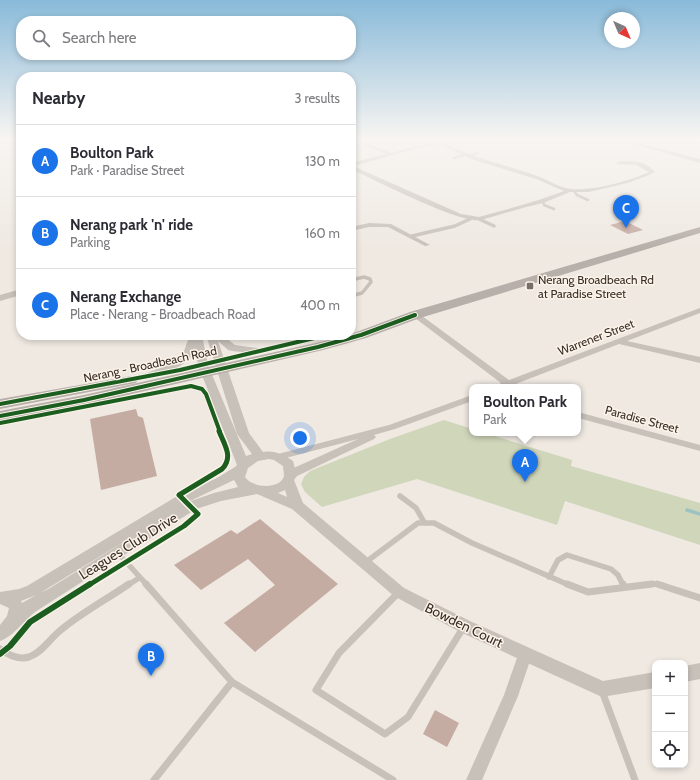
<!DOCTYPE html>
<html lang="en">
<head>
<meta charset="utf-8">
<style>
  body { margin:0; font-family:Cabin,sans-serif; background:#f2f2f3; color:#2b2b33 }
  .controls { position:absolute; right:12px; bottom:12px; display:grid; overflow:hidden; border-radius:8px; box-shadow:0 2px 6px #0003 }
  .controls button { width:36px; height:36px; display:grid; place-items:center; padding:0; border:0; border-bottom:1px solid #e1e1e2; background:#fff; color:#2b2b33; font:20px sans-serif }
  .compass { position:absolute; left:604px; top:12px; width:36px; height:36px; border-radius:50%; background:#fff; box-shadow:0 2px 6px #0003; rotate:136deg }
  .you { position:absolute; left:300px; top:438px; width:14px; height:14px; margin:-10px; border:3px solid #fff; border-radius:50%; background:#1a73e8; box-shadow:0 0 0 6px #1a73e833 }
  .badge { display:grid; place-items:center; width:26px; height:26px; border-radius:50%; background:#1a73e8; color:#fff; font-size:13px; font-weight:700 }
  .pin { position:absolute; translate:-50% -33px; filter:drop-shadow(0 1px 2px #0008) }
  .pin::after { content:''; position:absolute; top:21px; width:14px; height:12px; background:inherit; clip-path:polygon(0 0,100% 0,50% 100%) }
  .popup { position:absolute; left:469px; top:384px; width:112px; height:52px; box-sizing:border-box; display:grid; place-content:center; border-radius:8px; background:#fff; filter:drop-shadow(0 1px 3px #0005); font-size:13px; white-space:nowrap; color:#7c7c81 }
  .popup b { font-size:15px; color:#2b2b33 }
  .popup::after { content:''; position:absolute; left:50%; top:100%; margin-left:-8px; border:8px solid transparent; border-top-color:#fff }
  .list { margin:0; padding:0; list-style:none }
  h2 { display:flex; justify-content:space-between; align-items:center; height:52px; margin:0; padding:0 16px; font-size:17px }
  h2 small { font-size:13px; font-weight:400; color:#7c7c81 }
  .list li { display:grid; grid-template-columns:26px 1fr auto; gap:12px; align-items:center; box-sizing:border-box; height:72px; padding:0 16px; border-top:1px solid #e1e1e2 }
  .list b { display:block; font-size:15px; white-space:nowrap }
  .list p { margin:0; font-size:13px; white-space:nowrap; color:#7c7c81 }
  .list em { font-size:13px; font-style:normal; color:#7c7c81 }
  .icon { flex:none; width:22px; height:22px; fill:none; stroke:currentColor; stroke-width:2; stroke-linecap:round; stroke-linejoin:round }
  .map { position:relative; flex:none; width:700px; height:780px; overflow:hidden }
  .search { position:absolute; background:#fff; box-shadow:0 2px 6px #0003; left:16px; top:16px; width:340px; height:44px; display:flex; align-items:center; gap:10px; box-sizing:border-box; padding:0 14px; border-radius:16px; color:#7c7c81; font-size:15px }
  .panel { position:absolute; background:#fff; box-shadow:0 2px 6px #0003; left:16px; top:72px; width:340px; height:268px; border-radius:16px }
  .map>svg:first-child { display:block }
</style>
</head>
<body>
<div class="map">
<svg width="700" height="780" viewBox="0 0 700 780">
  <rect width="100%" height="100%" fill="#efe9e2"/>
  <!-- green -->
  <path fill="#d0d6ba" d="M444,420L472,429V433H485L572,460L571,466L700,503V545L565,501L557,525L417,479L322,507L305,492L301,484L304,477L310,471L390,439Z"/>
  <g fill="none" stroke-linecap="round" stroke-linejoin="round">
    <!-- stream -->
    <path stroke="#9cc2c2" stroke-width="3.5" d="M687,510L700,514"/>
  </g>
  <!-- building -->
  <path fill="#c5aca2" d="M625,221L643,230L628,234L610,225Z
    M136,409L138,416L143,418L157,476L101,490L90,419Z
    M260,519L338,584L255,652L224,623L275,585L248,559L201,590L174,565L231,530L237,534Z
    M435,710L459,723L447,747L423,734Z"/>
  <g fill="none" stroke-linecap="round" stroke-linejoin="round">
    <!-- service-far3 -->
    <path stroke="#c8c1ba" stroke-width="2.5" d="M467,156L478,153
      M454,158L464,155
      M574,191L577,195L588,200
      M543,201L544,205L554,209"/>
    <!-- service-far2 -->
    <path stroke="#c8c1ba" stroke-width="3.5" d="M479,219L494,226
      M412,236L455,226L470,219
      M351,280L364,277L370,279L371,282L362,293L351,296"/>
    <!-- service-far1 -->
    <path stroke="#c8c1ba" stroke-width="5.5" d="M400,496L416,508L424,522
      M118,553L147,585
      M366,562L418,523H434L472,543L569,585
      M549,577L558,560L567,555L611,569L618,575L623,585
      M128,585L139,578
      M643,585L655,584L663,585"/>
    <!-- service -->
    <path stroke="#c8c1ba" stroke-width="7" d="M146,584L232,682L393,780
      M567,584L588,592L652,584
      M623,584L624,587
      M657,584L700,598
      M398,593L339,653L316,690L385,734L408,717L463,628
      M0,649C9,655 18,660 29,657C43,652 50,638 62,629C83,612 107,599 129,584
      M602,691L635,780
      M154,780L232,682"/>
    <!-- minor -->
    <path fill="#c8c1ba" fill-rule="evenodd" d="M351,139H357L391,153L418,146L453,139H462L444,143C475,159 508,165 540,177C550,181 560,188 571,189C594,191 629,181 649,172L636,165L617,164V162C630,159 646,161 655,172L647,176L627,183L589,192H570L543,203L526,207L481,220C460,224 375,180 351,169V163L386,154ZM439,144L474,160L536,179L564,191C536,202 507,209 479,217L461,214L353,166L418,148Z
      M541,139H548L553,141L551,142Z
      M616,139H623L700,159V163Z
      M369,223L391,224L430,245L425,246L388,227H369L351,231V227Z
      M700,308V313L627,341L700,357V363L619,344L508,387H496L501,383L411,315L415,313H418L509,380Z
      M472,395V401L395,429L374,435L376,437L374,439L295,477H287L286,474L287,471L358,439L278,460L274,459L273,457L274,455L278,454L389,425Z
      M578,412L700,445V451L578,418Z
      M525,649L530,651L532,655L518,696L482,780H466L504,695L518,655L520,651Z"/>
    <!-- tertiary -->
    <path fill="#c8c1ba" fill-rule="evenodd" d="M21,289V295L0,301V295Z
      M191,335H202L208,365L246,456L252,454L237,434L206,335H222L235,345L264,349L265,351L260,354L232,351L228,350L218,341L249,433L263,452C275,450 284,455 293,461L297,476L294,480L303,503L404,588L470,621L603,681L655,672V688L602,697L458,631L394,596L292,509L257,494L221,501L196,509L38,610C24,619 15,636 0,641V625L7,616L9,608L0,604V592L19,589L27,586L179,495L217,478L235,467L237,465L198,365L195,348C194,352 194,355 191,357C185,365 155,381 145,378L144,376L145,374C156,369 174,364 182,355C185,351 186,342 191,335ZM269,459L274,460L283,466C283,469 284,473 284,476C280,490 252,488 245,477L248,468L258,461ZM234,480L238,487L214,493L188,502ZM285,490L287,497L278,493ZM140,532L50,588L40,593ZM36,595L22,603L21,601Z
      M700,663V679L685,682V666Z"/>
    <!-- primary -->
    <path fill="#b7afa9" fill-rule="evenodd" d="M700,227V233L420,318L366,338L323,350L84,405L0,421V411L84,395L351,335V334L410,312Z
      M131,376L136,377L138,380L136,383L0,409V399Z"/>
    <defs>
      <path id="cycleway-far2" d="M0,404L180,370L327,335
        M0,416L84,400L318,347L361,335L415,315
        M0,423L191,386L202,389L206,394L220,432"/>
      <path id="cycleway-far1" d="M89,585L184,526L198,514L179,495L222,469C234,457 224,444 219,431"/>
      <path id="cycleway" d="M0,654L10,646L30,622L90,584"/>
    </defs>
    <!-- cycleway-far2 casing -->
    <use href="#cycleway-far2" stroke="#fcf4e9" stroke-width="6"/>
    <!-- cycleway-far1 casing -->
    <use href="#cycleway-far1" stroke="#fcf4e9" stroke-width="8"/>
    <!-- cycleway casing -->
    <use href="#cycleway" stroke="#fcf4e9" stroke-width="8"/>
    <!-- cycleway-far2 -->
    <use href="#cycleway-far2" stroke="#1b5e20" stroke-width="4"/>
    <!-- cycleway-far1 -->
    <use href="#cycleway-far1" stroke="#1b5e20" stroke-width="5"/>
    <!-- cycleway -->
    <use href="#cycleway" stroke="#1b5e20" stroke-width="6"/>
  </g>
  <!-- sky -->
  <linearGradient id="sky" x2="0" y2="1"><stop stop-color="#89bad9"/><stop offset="0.56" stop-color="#f8f5f2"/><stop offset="1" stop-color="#f8f5f2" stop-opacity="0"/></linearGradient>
  <rect width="700" height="248" fill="url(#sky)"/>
  <!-- markers -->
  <rect fill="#796f69" stroke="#fcf4e9" stroke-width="1.5" x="526" y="282" width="8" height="8" rx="2"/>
  <g text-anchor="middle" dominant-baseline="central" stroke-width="3" stroke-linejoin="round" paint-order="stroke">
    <!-- poi labels -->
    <g font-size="12" fill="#3a2e28" stroke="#fcf4e9" text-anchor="start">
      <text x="538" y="279">Nerang Broadbeach Rd<tspan x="538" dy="14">at Paradise Street</tspan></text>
    </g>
    <!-- street labels -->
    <g font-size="12" fill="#3a2e28" stroke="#fcf4e9">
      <text transform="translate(596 337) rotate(-21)">Warrener Street</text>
      <text transform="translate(150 364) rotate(-12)">Nerang - Broadbeach Road</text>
      <text transform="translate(642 419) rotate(15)">Paradise Street</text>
    </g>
    <!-- near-street labels -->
    <g font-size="14" fill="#3a2e28" stroke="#fcf4e9">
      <text transform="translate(128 546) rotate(-32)">Leagues Club Drive</text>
      <text transform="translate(464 625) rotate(26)">Bowden Court</text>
    </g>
  </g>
</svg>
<div class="controls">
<button>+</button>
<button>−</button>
<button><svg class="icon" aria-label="locate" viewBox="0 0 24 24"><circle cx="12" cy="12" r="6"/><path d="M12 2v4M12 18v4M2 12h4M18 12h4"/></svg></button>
</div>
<svg class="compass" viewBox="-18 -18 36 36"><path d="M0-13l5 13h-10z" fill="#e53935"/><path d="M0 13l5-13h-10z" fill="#7c7c81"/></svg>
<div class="you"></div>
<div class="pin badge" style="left:525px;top:482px">A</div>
<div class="popup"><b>Boulton Park</b>Park</div>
<div class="pin badge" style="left:151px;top:676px">B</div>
<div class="pin badge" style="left:626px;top:228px">C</div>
<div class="search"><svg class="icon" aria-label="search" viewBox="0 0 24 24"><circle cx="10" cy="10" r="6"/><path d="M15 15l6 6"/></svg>Search here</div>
<section class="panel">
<h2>Nearby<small>3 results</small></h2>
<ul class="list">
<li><span class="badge">A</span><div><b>Boulton Park</b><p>Park · Paradise Street</p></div><em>130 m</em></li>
<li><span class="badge">B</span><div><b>Nerang park 'n' ride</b><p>Parking</p></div><em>160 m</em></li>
<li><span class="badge">C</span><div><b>Nerang Exchange</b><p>Place · Nerang - Broadbeach Road</p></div><em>400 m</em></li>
</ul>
</section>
</div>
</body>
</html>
